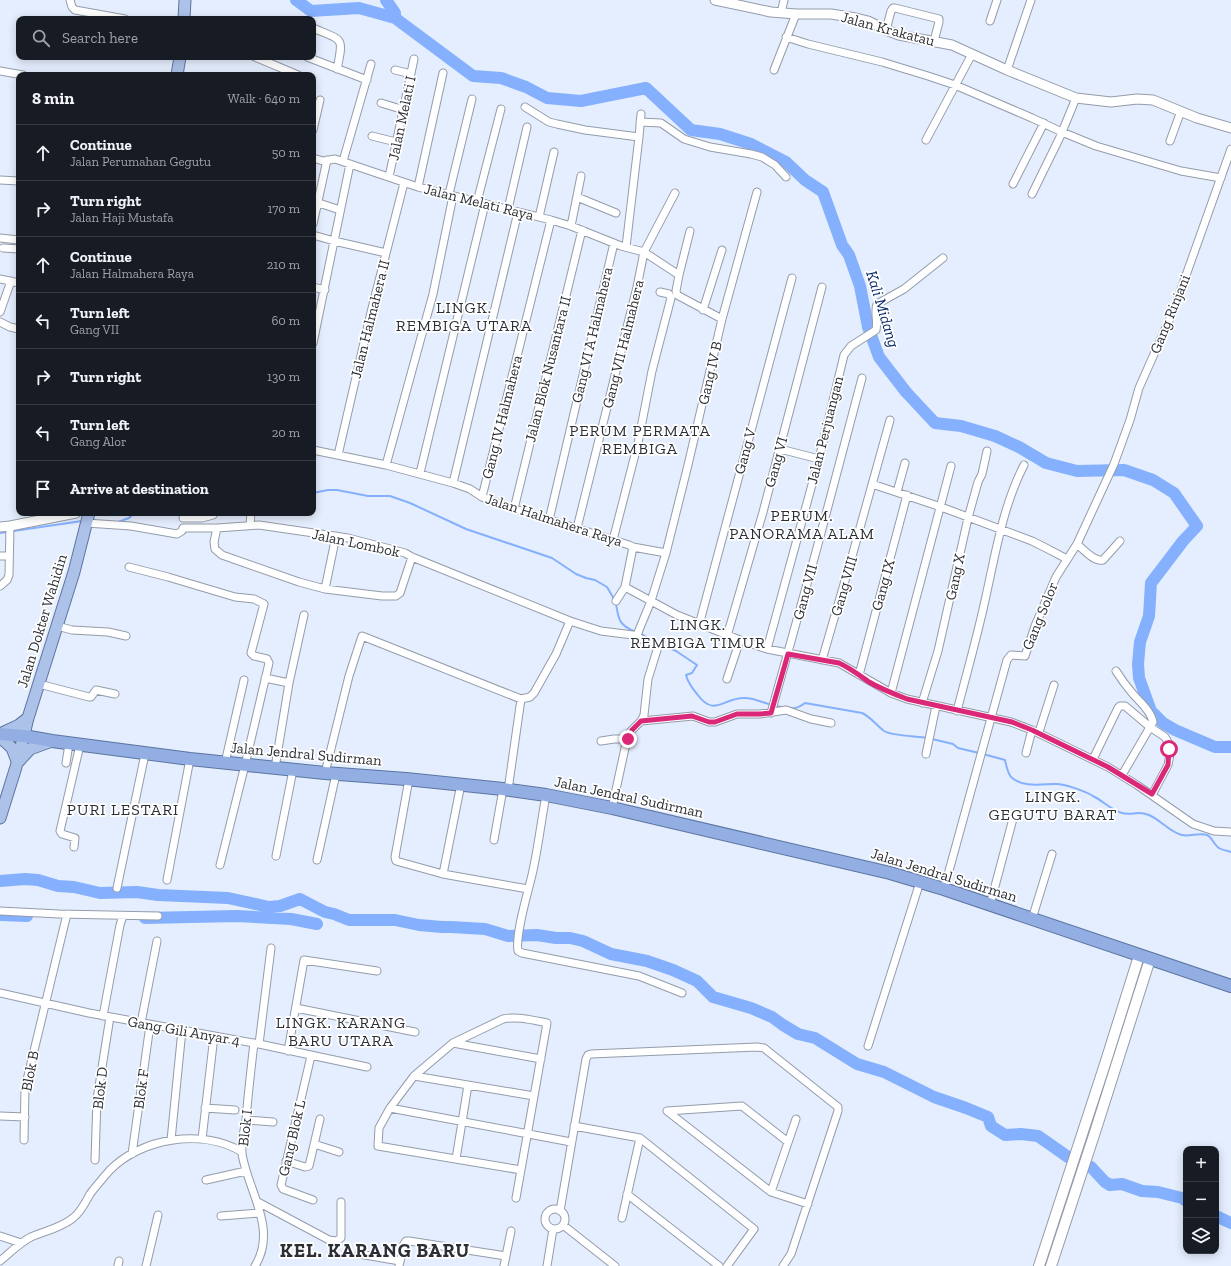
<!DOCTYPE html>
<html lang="en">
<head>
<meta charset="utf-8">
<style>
  body { margin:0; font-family:"Zilla Slab",serif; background:#242831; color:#f1f3f6 }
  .controls { position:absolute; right:12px; bottom:12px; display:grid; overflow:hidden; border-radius:8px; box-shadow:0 2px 10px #0003 }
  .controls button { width:36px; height:36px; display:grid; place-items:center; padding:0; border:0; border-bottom:1px solid #363941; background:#171b24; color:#f1f3f6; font:20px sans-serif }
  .stop { position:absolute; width:12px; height:12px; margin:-9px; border:3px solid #db2777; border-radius:50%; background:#fff }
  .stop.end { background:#db2777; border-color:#fff; box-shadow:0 1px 4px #0008 }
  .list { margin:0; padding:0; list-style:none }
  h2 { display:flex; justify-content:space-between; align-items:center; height:52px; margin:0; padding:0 16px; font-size:17px }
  h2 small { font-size:13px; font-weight:400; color:#9ea1a6 }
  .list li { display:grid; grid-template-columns:26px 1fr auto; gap:12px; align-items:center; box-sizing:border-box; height:56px; padding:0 16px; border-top:1px solid #363941 }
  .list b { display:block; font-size:15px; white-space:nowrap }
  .list p { margin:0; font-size:13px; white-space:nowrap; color:#9ea1a6 }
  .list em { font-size:13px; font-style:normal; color:#9ea1a6 }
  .icon { flex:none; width:22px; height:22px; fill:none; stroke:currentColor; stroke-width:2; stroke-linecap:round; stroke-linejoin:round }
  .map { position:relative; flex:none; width:1231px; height:1266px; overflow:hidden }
  .search { position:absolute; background:#171b24; box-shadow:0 2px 10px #0003; left:16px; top:16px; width:300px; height:44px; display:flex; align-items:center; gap:10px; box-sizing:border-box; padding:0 14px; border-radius:8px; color:#9ea1a6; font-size:15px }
  .panel { position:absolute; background:#171b24; box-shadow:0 2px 10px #0003; left:16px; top:72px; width:300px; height:444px; border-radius:8px }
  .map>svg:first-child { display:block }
</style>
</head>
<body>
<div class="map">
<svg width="1231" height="1266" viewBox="0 0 1231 1266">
  <rect width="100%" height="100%" fill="#e5eefe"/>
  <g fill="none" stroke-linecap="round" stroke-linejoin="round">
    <!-- stream -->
    <path stroke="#85b0fd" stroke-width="2" d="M313,493L328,490H337L368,496H390L410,503L466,529L552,558L576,574L586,578L595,580L607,587L614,599
      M118,522L129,518L134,513
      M0,533L82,521
      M616,603C618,620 620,626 636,632C642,634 646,636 651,640
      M660,644L676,651L697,665L692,673L686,675C688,683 692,688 697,694C715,719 724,696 746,698C759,699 769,706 782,707
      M790,708C796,709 800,707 805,703L862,713C872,718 876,725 884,731C892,736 917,736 928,738
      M932,739L953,744L958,748L979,753
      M983,754L1005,760C1006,765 1008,773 1011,777C1023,788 1042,784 1056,784C1065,784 1085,791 1093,796C1103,801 1111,810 1122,813C1133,816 1136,810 1149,815C1161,820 1169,832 1182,835C1190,837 1199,832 1207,835C1212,837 1214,845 1219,848C1222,850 1228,851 1231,852"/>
    <!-- river -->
    <path stroke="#85b0fd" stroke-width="12" d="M296,0L311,11L359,8L395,18L473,76L501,78L526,87L547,98L581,101L646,88L691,130L720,134L751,144L786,162L805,180L823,192L842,245L849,255L860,286L868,327L879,357L906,392L935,423L961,426L995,436L1019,447L1046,463L1077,471L1124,470L1153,480L1174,493L1197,526L1183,541L1151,583L1149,616L1140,642L1138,664L1139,678L1151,711L1163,723L1175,730L1215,747H1231
      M386,0L395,13V18
      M0,881L25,879L38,880L58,886L74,887L100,893L137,892L158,895L228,898L269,907L280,906L300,899L325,912L334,914L349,920H395L419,925L442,927H451L485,929L508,936L537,935L556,938H570L583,941L611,954L647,961L673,970L697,981L713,997L751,1008L772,1017L783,1025L798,1034L815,1038L857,1064L884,1072L934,1097L966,1108L988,1117L991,1126L1005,1135L1021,1134L1038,1136L1068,1157L1091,1167L1105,1182L1110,1185L1122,1184L1142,1191L1158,1192L1182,1198L1186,1201
      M0,915L27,916
      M145,918L237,916L291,919L317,924
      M1216,1216L1231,1223"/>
    <defs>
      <path id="minor" d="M70,0L72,7L75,10L125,19
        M781,13L784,0
        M990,21L997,0
        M313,28C343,41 344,36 337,69
        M886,30L891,11L893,8H895L939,19V22L934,41
        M786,37L808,44L882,62L928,76L955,85L1032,118L1062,132L1096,146L1181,171L1221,178
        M255,57L298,75
        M307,57L367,80
        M395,70L411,74
        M774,70L796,14
        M1007,70L1031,0
        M0,71L23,75
        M381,103L404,110
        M525,107L549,122L557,124L585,130L639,137L626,247
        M640,122L661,123L684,139L710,147L751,154L762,157L775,165L786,177
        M313,130L320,100
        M372,136L396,142
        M639,137L641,114
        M926,140L972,54
        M1170,141L1181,111
        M313,158L323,161L335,159L418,187L551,220L571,226L621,246L644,252L679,275L676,291L677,295L722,319
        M343,161L371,64
        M389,177L414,59
        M0,180L19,181
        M1013,184L1044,123
        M418,187L443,73
        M449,194L472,99
        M1032,194L1060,137L1076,98
        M577,197L616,213
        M313,201L340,210
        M477,202L501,109
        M508,209L527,127
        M539,217L554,152
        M313,224L327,160
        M571,226L581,176
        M313,235L334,241L386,253
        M0,238L19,240
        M3,248L19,249
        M679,275L690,231
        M0,279L19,283
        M313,287L325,290
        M703,310L722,250
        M0,312L11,281
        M0,322L10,327L19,329
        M313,343L350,164
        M780,449L819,459
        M313,450L386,465L453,483L470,489L482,497L500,504L629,545L633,547L625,587L677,615L740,640L767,649L839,663L891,693L907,699L1011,722L1032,730L1108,767L1137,785L1193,824L1214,831L1231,832
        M338,455L372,308L404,183
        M386,465L433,294L453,196
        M420,473L485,204
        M453,483L518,212
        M872,484L941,507L1032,541L1046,548L1067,559
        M897,492L905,463
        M482,497L551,220
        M514,509L582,230
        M183,518H202L213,515
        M549,520L614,243
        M86,523L131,526L177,534L182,531L183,528H217L259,525L348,538L394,550L405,553L412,557L570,621L601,631L633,635L658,647L648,679L644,715L641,721L630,732L627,739L612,808
        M250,525L251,513
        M217,528L214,542L215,549L222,555L299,582L325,589L382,596H396L400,593L412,557
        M577,528L637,287L644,252L675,193
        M613,540L638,443L652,371L671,298L669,294L660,292
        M1077,544C1084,550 1094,562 1103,560L1120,541
        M633,547L666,553
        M0,556H9
        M129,567L168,577L235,597L254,599L264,604L251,653L254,656L267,659L269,663L245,765L220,865
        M0,586L7,580L9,575L10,526
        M325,589L336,536
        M616,601L625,587
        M699,625L792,278
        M57,626L72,630L108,632L126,636
        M637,636L639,630L651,601L666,553L688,465L722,319L757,192
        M727,636L763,512L822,287
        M767,649L819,459L844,355L851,346L876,330C878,321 874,312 877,304L904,289L943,258
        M822,660L851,560L890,420
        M1116,671C1121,679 1127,687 1133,694C1140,702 1151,711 1153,722L1122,775
        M859,675L907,495
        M265,678L289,683
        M727,679L740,640
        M39,684L89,697H91L96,690L115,694
        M891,693L951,466
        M521,699L530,697L534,693L556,654L570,621
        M922,703L938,651L968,518L978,482L982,474L987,451
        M957,711C967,672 978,634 986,596C996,551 1003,506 1024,465
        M771,713L817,548L862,378
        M641,721L693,716L709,722H715L737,714H760L786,710L811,719L831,723
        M1039,732L1054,685
        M601,741L614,739H627
        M1026,753L1032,730
        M926,754L936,706
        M1093,759L1118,708L1120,706H1125L1150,727L1165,737L1168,742L1170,754L1168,765L1152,795
        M66,763L69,744
        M225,763L244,680
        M275,768L289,683L304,615
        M325,773L349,676L362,636L521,699
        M409,779L395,857L396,861L443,874
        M461,784L443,874L528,889
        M508,790L521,699
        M546,795C541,822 538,849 532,875C528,892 515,934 518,951L522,953L639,976L682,993
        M494,840L503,789
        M74,847L75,838L62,834L60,831L80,745
        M276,856L293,770
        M317,860L336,774
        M167,880L190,759
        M117,888L145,754
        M944,889L1007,660L1011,655L1025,656L1035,626L1056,577L1077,544L1114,464L1130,420L1139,388L1174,309L1231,149
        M990,905L1014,815
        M0,911L59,914L158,916
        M1032,919L1052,854
        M0,993L89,1013L259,1044L367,1067
        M296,1008L415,1032
        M103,1016L120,925L123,916
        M141,1023L157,941
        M254,1043C251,1069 248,1094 246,1120C244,1130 241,1143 242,1154C248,1191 278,1229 255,1266
        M453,1043L541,1059
        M259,1044L271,948
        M868,1046L920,882
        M288,1051L304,960L377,971
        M311,1056L281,1185L283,1189L313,1200
        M414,1076L534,1096
        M205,1108L235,1110
        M390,1108L571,1142
        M0,1116L25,1117
        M246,1120L273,1122
        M574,1126L640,1138L754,1229L727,1266
        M202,1139L214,1036
        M24,1140L25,1088L67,914
        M171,1140L182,1030
        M788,1142L742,1106L667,1111L771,1192L808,1204
        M314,1144L339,1152
        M132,1154L150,1025
        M456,1159L468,1085
        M95,1160L97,1099L110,1017
        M286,1161L305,1167L309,1166L320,1119
        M206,1180L246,1171
        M771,1192L796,1119
        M627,1194L719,1266
        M516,1198C526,1140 537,1081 547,1023C532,1020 518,1016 503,1019L453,1043L414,1076L390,1108L379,1128L378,1146L521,1170
        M258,1202L329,1240L336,1241L341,1238V1202
        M545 1219a10 10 0 1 1 20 0a10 10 0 1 1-20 0Z
        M560,1211L586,1059L588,1055L591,1054L757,1047L764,1048L838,1107V1111L791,1254L783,1266
        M221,1216L260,1213
        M622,1218L640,1138
        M563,1225L615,1266
        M0,1236L21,1243
        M359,1254L400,1261
        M0,1261C10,1253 19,1243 31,1237C45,1231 61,1228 73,1218C81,1212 85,1203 90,1194C96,1186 103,1178 110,1170C141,1138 203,1128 242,1152
        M118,1266L119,1261
        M146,1266L158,1215
        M399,1266L404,1244L406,1241H409L506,1256
        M504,1266L511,1231
        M547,1266L553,1229"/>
      <path id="tertiary" d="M715,0L771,12L796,14H831L856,18L868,21L886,30L899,35L952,45L1007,70L1076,98L1111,102L1137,99L1153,100L1197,118L1231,128
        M0,527L10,526L76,513"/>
      <path id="secondary" d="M1039,1266L1105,1064L1139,956
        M1051,1266L1096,1129L1150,959"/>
      <path id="primary" d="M184,19L185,0
        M177,75L180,57
        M0,734L19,725L28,718
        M0,737L12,748L17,761
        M19,761L30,749L52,741
        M0,818L16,767L28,718L74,572L89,513"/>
      <path id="trunk" d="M0,734L24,736L52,741L190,759L325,773L406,779L503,789L546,795L612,808L890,873L944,889L1231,986"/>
    </defs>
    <!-- minor casing -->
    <use href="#minor" stroke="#949caa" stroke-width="9"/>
    <!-- tertiary casing -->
    <use href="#tertiary" stroke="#949caa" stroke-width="11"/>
    <!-- secondary casing -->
    <use href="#secondary" stroke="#949caa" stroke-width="12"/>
    <!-- primary casing -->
    <use href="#primary" stroke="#5c75a0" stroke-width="13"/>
    <!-- trunk casing -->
    <use href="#trunk" stroke="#5c75a0" stroke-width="14"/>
    <!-- minor -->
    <use href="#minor" stroke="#fff" stroke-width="7"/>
    <!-- tertiary -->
    <use href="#tertiary" stroke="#fff" stroke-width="9"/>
    <!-- secondary -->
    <use href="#secondary" stroke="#fff" stroke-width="10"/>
    <!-- primary -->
    <use href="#primary" stroke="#adc2e9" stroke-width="11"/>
    <!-- trunk -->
    <use href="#trunk" stroke="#92aee2" stroke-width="12"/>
  </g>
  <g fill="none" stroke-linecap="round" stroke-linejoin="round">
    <!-- route -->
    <path stroke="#db2777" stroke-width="5" d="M628,739L632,730L641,721L692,716L709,722H715L737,714H760L771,713L788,654L839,663C850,668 859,675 869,682C881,689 894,694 907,699L1012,722L1032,730L1108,767L1152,794L1168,765L1169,749"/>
  </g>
  <g text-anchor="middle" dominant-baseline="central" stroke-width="3.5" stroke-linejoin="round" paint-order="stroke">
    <!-- street labels -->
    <g font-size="15" fill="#2c2f35" stroke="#fff">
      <text transform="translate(888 29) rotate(15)">Jalan Krakatau</text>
      <text transform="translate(402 118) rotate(-78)">Jalan Melati I</text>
      <text transform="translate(479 202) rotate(14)">Jalan Melati Raya</text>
      <text transform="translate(1170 314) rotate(-68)">Gang Rinjani</text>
      <text transform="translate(370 319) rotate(-76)">Jalan Halmahera II</text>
      <text transform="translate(592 335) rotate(-77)">Gang VI A Halmahera</text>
      <text transform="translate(623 344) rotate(-76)">Gang VII Halmahera</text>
      <text transform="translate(548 369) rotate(-76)">Jalan Blok Nusantara II</text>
      <text transform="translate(710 373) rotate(-77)">Gang IV B</text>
      <text transform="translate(502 417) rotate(-76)">Gang IV Halmahera</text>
      <text transform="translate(825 430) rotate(-76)">Jalan Perjuangan</text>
      <text transform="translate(745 451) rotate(-75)">Gang V</text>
      <text transform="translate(776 462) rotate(-75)">Gang VI</text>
      <text transform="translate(554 520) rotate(18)">Jalan Halmahera Raya</text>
      <text transform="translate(356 543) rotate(12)">Jalan Lombok</text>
      <text transform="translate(955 577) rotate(-78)">Gang X</text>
      <text transform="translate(883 585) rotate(-75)">Gang IX</text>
      <text transform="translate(844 586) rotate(-74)">Gang VIII</text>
      <text transform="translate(805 592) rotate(-75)">Gang VII</text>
      <text transform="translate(1040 616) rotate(-68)">Gang Solor</text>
      <text transform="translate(42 621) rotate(-73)">Jalan Dokter Wahidin</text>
      <text transform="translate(306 754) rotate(5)">Jalan Jendral Sudirman</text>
      <text transform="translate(629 797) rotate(12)">Jalan Jendral Sudirman</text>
      <text transform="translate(944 875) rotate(17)">Jalan Jendral Sudirman</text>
      <text transform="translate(184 1031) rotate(10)">Gang Gili Anyar 4</text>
      <text transform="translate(30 1071) rotate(-79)">Blok B</text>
      <text transform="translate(100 1088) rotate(-83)">Blok D</text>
      <text transform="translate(141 1089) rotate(-82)">Blok F</text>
      <text transform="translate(245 1128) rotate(-84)">Blok I</text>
      <text transform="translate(292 1138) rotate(-77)">Gang Blok L</text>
    </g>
    <!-- neighbourhood labels -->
    <g font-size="16" letter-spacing="1" fill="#2c2f35" stroke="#fff">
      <text x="464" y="307">LINGK.<tspan x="464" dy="18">REMBIGA UTARA</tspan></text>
      <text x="640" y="430">PERUM PERMATA<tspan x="640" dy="18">REMBIGA</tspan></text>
      <text x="802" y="515">PERUM.<tspan x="802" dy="18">PANORAMA ALAM</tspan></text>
      <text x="698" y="624">LINGK.<tspan x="698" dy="18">REMBIGA TIMUR</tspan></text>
      <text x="1053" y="796">LINGK.<tspan x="1053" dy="18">GEGUTU BARAT</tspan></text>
      <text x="123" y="809">PURI LESTARI</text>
      <text x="341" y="1022">LINGK. KARANG<tspan x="341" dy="18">BARU UTARA</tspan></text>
    </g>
    <!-- water labels -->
    <g font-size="16" font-style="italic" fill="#06296a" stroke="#fff">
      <text transform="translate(883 309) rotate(73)">Kali Midang</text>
    </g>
    <!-- district labels -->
    <g font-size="19" font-weight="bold" letter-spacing="1" fill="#2c2f35" stroke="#fff">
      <text x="375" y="1250">KEL. KARANG BARU</text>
    </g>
  </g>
</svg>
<div class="controls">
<button>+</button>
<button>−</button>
<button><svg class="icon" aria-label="layers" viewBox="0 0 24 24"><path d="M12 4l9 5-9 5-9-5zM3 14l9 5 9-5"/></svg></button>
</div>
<div class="stop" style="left:1169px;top:749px"></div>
<div class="stop end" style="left:628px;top:739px"></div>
<div class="search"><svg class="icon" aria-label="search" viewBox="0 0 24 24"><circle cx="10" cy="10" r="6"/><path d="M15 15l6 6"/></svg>Search here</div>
<section class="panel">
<h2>8 min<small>Walk · 640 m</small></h2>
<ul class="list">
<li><svg class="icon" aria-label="ahead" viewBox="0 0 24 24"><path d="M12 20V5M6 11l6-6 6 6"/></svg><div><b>Continue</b><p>Jalan Perumahan Gegutu</p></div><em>50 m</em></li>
<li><svg class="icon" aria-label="right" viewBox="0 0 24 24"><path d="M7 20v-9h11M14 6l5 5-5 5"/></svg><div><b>Turn right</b><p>Jalan Haji Mustafa</p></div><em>170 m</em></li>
<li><svg class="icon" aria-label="ahead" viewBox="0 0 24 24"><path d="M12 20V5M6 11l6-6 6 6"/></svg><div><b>Continue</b><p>Jalan Halmahera Raya</p></div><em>210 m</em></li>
<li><svg class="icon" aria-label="left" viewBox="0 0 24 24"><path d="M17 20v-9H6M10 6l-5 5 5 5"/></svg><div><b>Turn left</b><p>Gang VII</p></div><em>60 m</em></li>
<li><svg class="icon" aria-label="right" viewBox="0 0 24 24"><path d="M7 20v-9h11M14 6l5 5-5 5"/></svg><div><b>Turn right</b></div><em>130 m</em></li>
<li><svg class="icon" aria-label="left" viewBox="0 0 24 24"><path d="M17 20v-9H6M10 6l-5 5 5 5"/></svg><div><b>Turn left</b><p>Gang Alor</p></div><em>20 m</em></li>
<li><svg class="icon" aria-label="arrive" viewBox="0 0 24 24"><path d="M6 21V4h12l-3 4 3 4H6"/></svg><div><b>Arrive at destination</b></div></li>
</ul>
</section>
</div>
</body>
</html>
